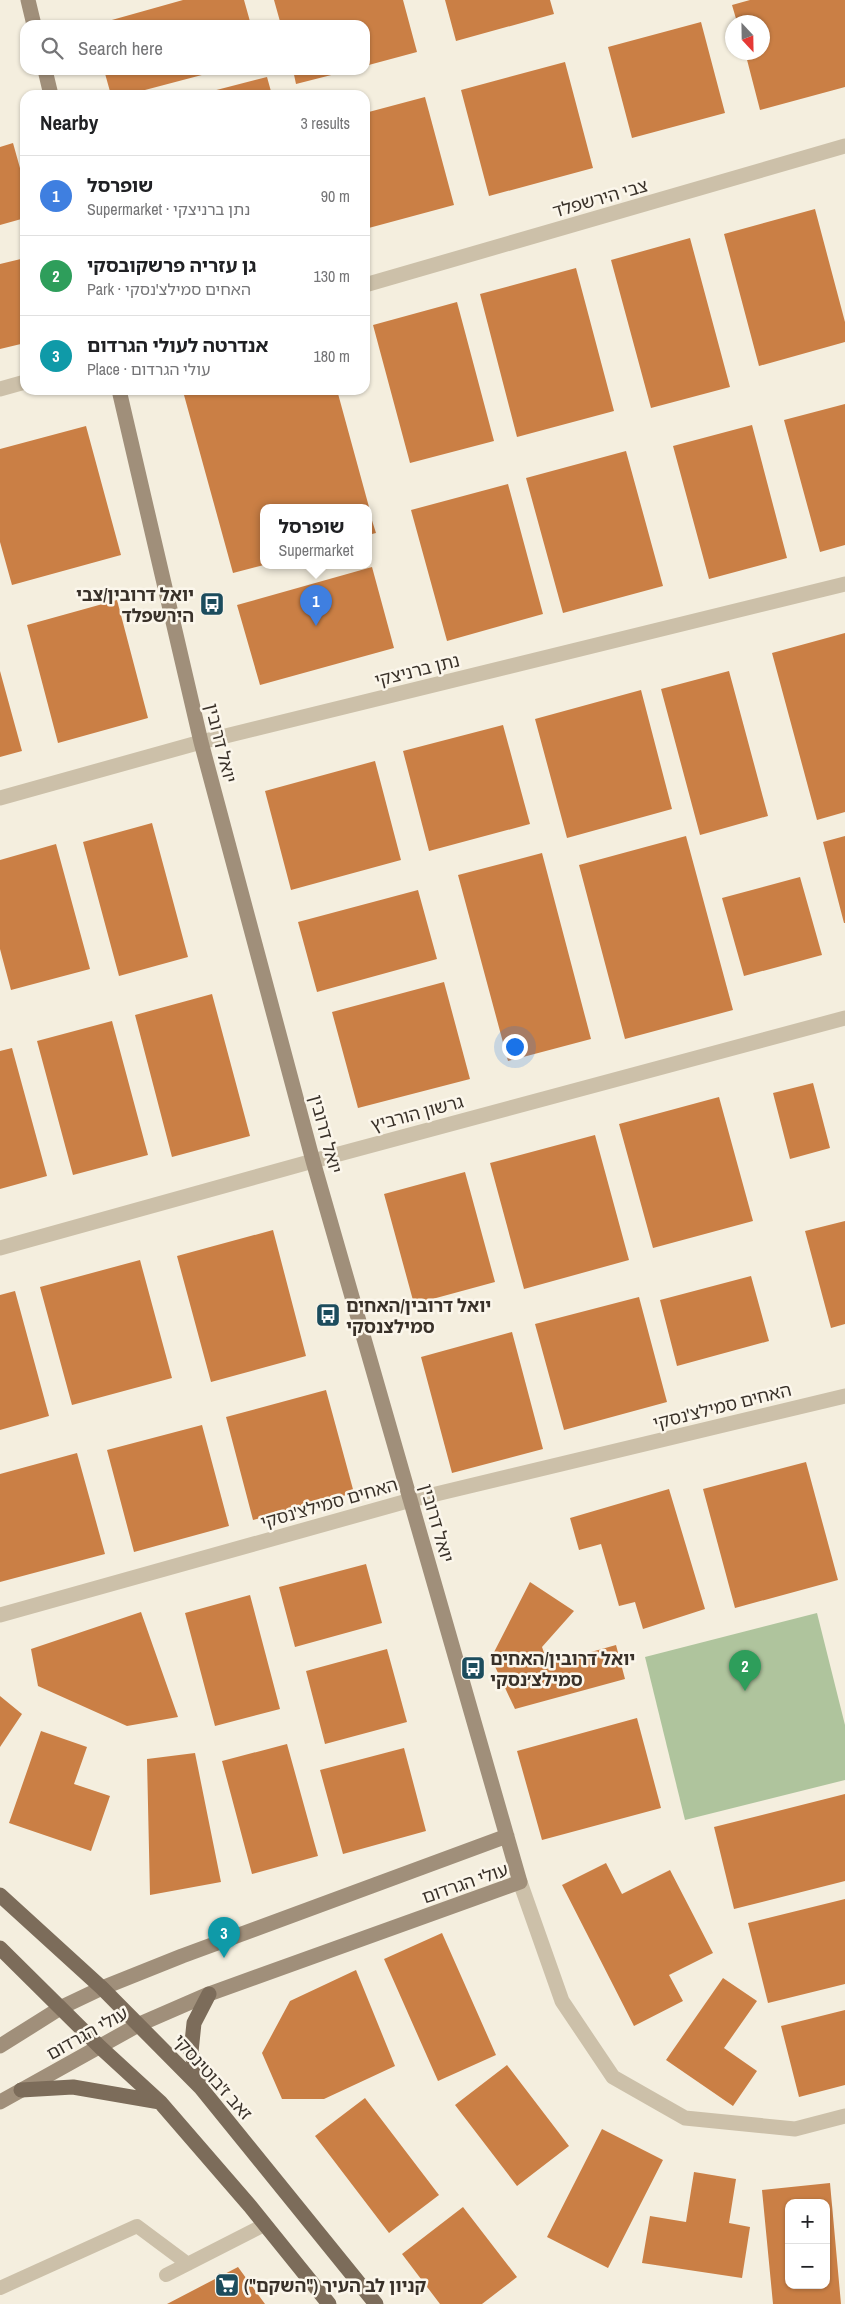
<!DOCTYPE html>
<html lang="en">
<head>
<meta charset="utf-8">
<style>
  body { margin:0; font-family:"Archivo Narrow","Noto Sans Hebrew",sans-serif; background:#f6f6f6; color:#202124 }
  .controls { position:absolute; right:15px; bottom:15px; display:grid; overflow:hidden; border-radius:10px; box-shadow:0 1px 4px #0004 }
  .controls button { width:45px; height:45px; display:grid; place-items:center; padding:0; border:0; border-bottom:1px solid #e0e0e0; background:#fff; color:#202124; font:25px sans-serif }
  .compass { position:absolute; left:725px; top:15px; width:45px; height:45px; border-radius:50%; background:#fff; box-shadow:0 1px 4px #0004; rotate:158deg }
  .you { position:absolute; left:514px; top:1046px; width:18px; height:18px; margin:-12px; border:4px solid #fff; border-radius:50%; background:#1a73e8; box-shadow:0 0 0 8px #1a73e833 }
  .badge { display:grid; place-items:center; width:32px; height:32px; border-radius:50%; background:#ea580c; color:#fff; font-size:16px; font-weight:700 }
  .pin { position:absolute; translate:-50% -41px; filter:drop-shadow(0 1px 2px #0008) }
  .pin::after { content:''; position:absolute; top:26px; width:18px; height:15px; background:inherit; clip-path:polygon(0 0,100% 0,50% 100%) }
  .popup { position:absolute; left:260px; top:504px; width:112px; height:65px; box-sizing:border-box; display:grid; place-content:center; border-radius:10px; background:#fff; filter:drop-shadow(0 1px 4px #0005); font-size:16px; white-space:nowrap; color:#757577 }
  .popup b { font-size:19px; color:#202124 }
  .popup::after { content:''; position:absolute; left:50%; top:100%; margin-left:-10px; border:10px solid transparent; border-top-color:#fff }
  .list { margin:0; padding:0; list-style:none }
  h2 { display:flex; justify-content:space-between; align-items:center; height:65px; margin:0; padding:0 20px; font-size:21px }
  h2 small { font-size:16px; font-weight:400; color:#757577 }
  .list li { display:grid; grid-template-columns:32px 1fr auto; gap:15px; align-items:center; box-sizing:border-box; height:80px; padding:0 20px; border-top:1px solid #e0e0e0 }
  .list b { display:block; font-size:19px; white-space:nowrap }
  .list p { margin:0; font-size:16px; white-space:nowrap; color:#757577 }
  .list em { font-size:16px; font-style:normal; color:#757577 }
  .icon { flex:none; width:28px; height:28px; fill:none; stroke:currentColor; stroke-width:2; stroke-linecap:round; stroke-linejoin:round }
  .map { position:relative; flex:none; width:845px; height:2304px; overflow:hidden }
  .search { position:absolute; background:#fff; box-shadow:0 1px 4px #0004; left:20px; top:20px; width:350px; height:55px; display:flex; align-items:center; gap:12px; box-sizing:border-box; padding:0 18px; border-radius:15px; color:#757577; font-size:19px }
  .panel { position:absolute; background:#fff; box-shadow:0 1px 4px #0004; left:20px; top:90px; width:350px; height:305px; border-radius:15px }
  .map>svg:first-child { display:block }
</style>
</head>
<body>
<div class="map">
<svg width="845" height="2304" viewBox="0 0 845 2304">
  <rect width="100%" height="100%" fill="#f4eede"/>
  <!-- green -->
  <path fill="#afc49d" d="M817,1613L845,1725V1780L685,1820L645,1657Z"/>
  <!-- building -->
  <path fill="#ca7f45" fill-rule="evenodd" d="M183,0H244L251,25H94Z
    M274,0H403L417,52L365,66V25H281Z
    M445,0H550L554,14L456,41Z
    M750,0H845V87L760,110L745,52H762V22H737L732,5Z
    M701,22L725,113L632,138L608,47Z
    M565,62L593,168L489,196L461,90Z
    M104,70H217V71L126,95H111Z
    M293,70H347V71L296,84Z
    M267,77L272,95H201V94Z
    M425,97L454,205L365,229V113Z
    M13,143L25,186V218L0,225V147Z
    M815,209L845,322V342L759,366L724,234Z
    M690,238L730,387L651,408L611,260Z
    M25,258V343L0,349V264Z
    M576,268L614,411L517,437L480,294Z
    M457,302L494,441L410,463L373,325Z
    M201,390H337L369,507H264V565L233,573L184,395Z
    M845,404V545L820,552L784,420Z
    M752,425L787,558L709,579L673,446Z
    M86,426L121,555L12,585L0,542V449Z
    M626,451L663,586L563,613L526,478Z
    M508,484L543,614L447,641L411,510Z
    M368,508L376,533L368,535Z
    M372,567L394,648L260,685L237,605Z
    M117,600L148,718L58,743L27,625Z
    M845,633V812L817,820L772,653Z
    M0,671L22,751L0,757Z
    M729,671L768,816L700,835L661,689Z
    M641,690L672,809L567,838L535,719Z
    M503,725L530,824L429,851L403,751Z
    M375,761L401,860L291,890L265,791Z
    M152,823L188,957L119,976L83,842Z
    M686,836L733,1010L625,1039L579,865Z
    M845,836V923H844L823,842Z
    M56,844L90,969L11,990L0,949V860Z
    M542,853L591,1039L508,1061L458,875Z
    M800,877L822,955L744,976L722,898Z
    M418,890L437,959L317,992L298,922Z
    M444,982L470,1079L358,1108L332,1012Z
    M212,994L250,1136L172,1157L135,1015Z
    M112,1021L148,1155L73,1175L37,1041Z
    M12,1048L47,1176L0,1189V1051Z
    M813,1083L830,1148L790,1159L773,1093Z
    M719,1097L753,1221L653,1248L619,1124Z
    M595,1135L629,1260L524,1289L490,1163Z
    M465,1172L495,1282L414,1304L384,1194Z
    M845,1221V1324L831,1328L805,1231Z
    M273,1230L306,1356L211,1382L177,1256Z
    M140,1260L172,1378L72,1405L40,1287Z
    M751,1276L769,1341L677,1366L660,1300Z
    M15,1291L49,1416L0,1430V1295Z
    M639,1297L667,1402L564,1430L535,1324Z
    M512,1332L543,1449L452,1473L421,1357Z
    M326,1390L354,1493L253,1520L226,1417Z
    M202,1425L229,1526L134,1552L107,1450Z
    M77,1453L105,1554L0,1582V1474Z
    M806,1462L838,1580L735,1608L703,1489Z
    M669,1489L705,1609L643,1629L635,1602L619,1606L601,1544L579,1550L570,1518Z
    M366,1564L382,1623L295,1647L279,1587Z
    M530,1582L574,1611L542,1647L548,1664L616,1645L625,1679L515,1709L491,1658Z
    M250,1595L280,1709L215,1726L185,1613Z
    M141,1612L178,1717L127,1726L38,1686L31,1649Z
    M387,1649L407,1722L325,1744L306,1671Z
    M0,1696L22,1714L0,1747Z
    M637,1718L661,1808L542,1840L517,1751Z
    M41,1731L87,1747L74,1784L110,1796L91,1851L9,1823Z
    M287,1744L318,1856L252,1874L222,1761Z
    M404,1748L426,1831L343,1854L320,1770Z
    M195,1753L221,1882L150,1895L147,1759Z
    M845,1794V1881L734,1909L714,1827Z
    M606,1863L622,1894L670,1870L713,1953L669,1975L683,2001L634,2026L562,1885Z
    M845,1899V1984L768,2003L748,1923Z
    M442,1933L496,2055L438,2081L384,1959Z
    M356,1970L395,2066L324,2099H282L262,2053L290,2001Z
    M723,1978L757,2001L724,2048L757,2071L733,2106L666,2060Z
    M845,2010V2085L799,2097L781,2026Z
    M507,2065L569,2146L517,2186L455,2105Z
    M365,2098L439,2195L389,2233L315,2136Z
    M602,2129L663,2160L608,2268L547,2237Z
    M694,2172L736,2179L729,2223L750,2227L742,2278L642,2263L650,2216L686,2222Z
    M830,2183L841,2304H773L762,2190ZM789,2203H826V2285H789Z
    M463,2207L517,2277L482,2304H440L402,2254Z
    M238,2267L265,2304H167Z"/>
  <g fill="none" stroke-linecap="round" stroke-linejoin="round">
    <!-- lane -->
    <path stroke="#ccc0a9" stroke-width="14" d="M166,2275L264,2225
      M0,2288L137,2226L188,2264"/>
    <!-- street -->
    <path stroke="#ccc0a9" stroke-width="15" d="M365,285L845,146
      M0,389L25,382
      M0,798L201,742L845,584
      M0,1248L313,1161L845,1018
      M0,1615L411,1500L845,1396
      M520,1882L562,2001L613,2077L685,2118L795,2129L845,2116"/>
    <!-- secondary -->
    <path stroke="#a08f7a" stroke-width="15" d="M28,0L34,25
      M45,70L51,95
      M0,2046L62,2007L102,1988L182,1956L507,1836
      M0,2102L140,2024L209,1994L520,1882L313,1161L201,742L119,390"/>
    <!-- primary -->
    <path stroke="#7c6c5a" stroke-width="15" d="M0,1895L102,1988L201,2088L376,2304
      M0,1948L100,2047L160,2102L250,2206L329,2304
      M201,2086L191,2052L194,2023L209,1994
      M21,2090L73,2087L160,2102"/>
  </g>
  <!-- icons -->
  <defs>
    <symbol id="bus-square" viewBox="-11 -11 22 22"><rect x="-9" y="-9" width="18" height="18" rx="4" fill="#1c4c5d" stroke="#fbf6eb"/><path d="M-5-6H5V4H4V6H2V4H-2V6H-4V4H-5ZM-3.5-4V0h7V-4ZM-3.5 1.2v1.5H-2V1.2ZM2 1.2v1.5H3.5V1.2Z" fill="#fff"/></symbol>
    <symbol id="supermarket-square" viewBox="-11 -11 22 22"><rect x="-9" y="-9" width="18" height="18" rx="4" fill="#1c4c5d" stroke="#fbf6eb"/><path d="M-6-5.5h2.5l.6 2H6L4.5 2H-2.5L-4.4-4H-6ZM-1.5 3.2a1.3 1.3 0 1 0 .1 0ZM3 3.2a1.3 1.3 0 1 0 .1 0Z" fill="#fff"/></symbol>
  </defs>
  <g fill-rule="evenodd">
    <use href="#bus-square" x="198" y="590" width="28" height="28"/>
    <use href="#bus-square" x="314" y="1301" width="28" height="28"/>
    <use href="#bus-square" x="459" y="1654" width="28" height="28"/>
    <use href="#supermarket-square" x="213" y="2271" width="28" height="28"/>
  </g>
  <g text-anchor="middle" dominant-baseline="central" stroke-width="5" stroke-linejoin="round" paint-order="stroke">
    <!-- street labels -->
    <g font-size="18" fill="#393129" stroke="#fbf6eb">
      <text transform="translate(600 198) rotate(-16)">צבי הירשפלד</text>
      <text transform="translate(417 670) rotate(-14)">נתן ברניצקי</text>
      <text transform="translate(221 743) rotate(76)">יואל דרובין</text>
      <text transform="translate(417 1113) rotate(-15)">גרשון הורביץ</text>
      <text transform="translate(326 1134) rotate(75)">יואל דרובין</text>
      <text transform="translate(722 1406) rotate(-14)">האחים סמילצ'נסקי</text>
      <text transform="translate(329 1503) rotate(-16)">האחים סמילצ'נסקי</text>
      <text transform="translate(437 1523) rotate(74)">יואל דרובין</text>
      <text transform="translate(465 1883) rotate(-19)">עולי הגרדום</text>
      <text transform="translate(87 2033) rotate(-29)">עולי הגרדום</text>
      <text transform="translate(213 2077) rotate(48)">זאב ז'בוטינסקי</text>
    </g>
    <!-- poi labels -->
    <g font-size="18" font-weight="bold" fill="#393129" stroke="#fbf6eb" text-anchor="start">
      <text x="194" y="594" text-anchor="end">יואל דרובין/צבי<tspan x="194" dy="21">הירשפלד</tspan></text>
      <text x="346" y="1305">יואל דרובין/האחים<tspan x="346" dy="21">סמילצנסקי</tspan></text>
      <text x="490" y="1658">יואל דרובין/האחים<tspan x="490" dy="21">סמילצ׳נסקי</tspan></text>
      <text x="244" y="2285">קניון לב העיר ("השקם")</text>
    </g>
  </g>
</svg>
<div class="controls">
<button>+</button>
<button>−</button>
</div>
<svg class="compass" viewBox="-18 -18 36 36"><path d="M0-13l5 13h-10z" fill="#e53935"/><path d="M0 13l5-13h-10z" fill="#757577"/></svg>
<div class="you"></div>
<div class="pin badge" style="left:316px;top:626px;background:#3f7fe0">1</div>
<div class="popup"><b>שופרסל</b>Supermarket</div>
<div class="pin badge" style="left:745px;top:1691px;background:#2e9e5b">2</div>
<div class="pin badge" style="left:224px;top:1958px;background:#0f9aa8">3</div>
<div class="search"><svg class="icon" aria-label="search" viewBox="0 0 24 24"><circle cx="10" cy="10" r="6"/><path d="M15 15l6 6"/></svg>Search here</div>
<section class="panel">
<h2>Nearby<small>3 results</small></h2>
<ul class="list">
<li><span class="badge" style="background:#3f7fe0">1</span><div><b>שופרסל</b><p>Supermarket · נתן ברניצקי</p></div><em>90 m</em></li>
<li><span class="badge" style="background:#2e9e5b">2</span><div><b>גן עזריה פרשקובסקי</b><p>Park · האחים סמילצ'נסקי</p></div><em>130 m</em></li>
<li><span class="badge" style="background:#0f9aa8">3</span><div><b>אנדרטה לעולי הגרדום</b><p>Place · עולי הגרדום</p></div><em>180 m</em></li>
</ul>
</section>
</div>
</body>
</html>
